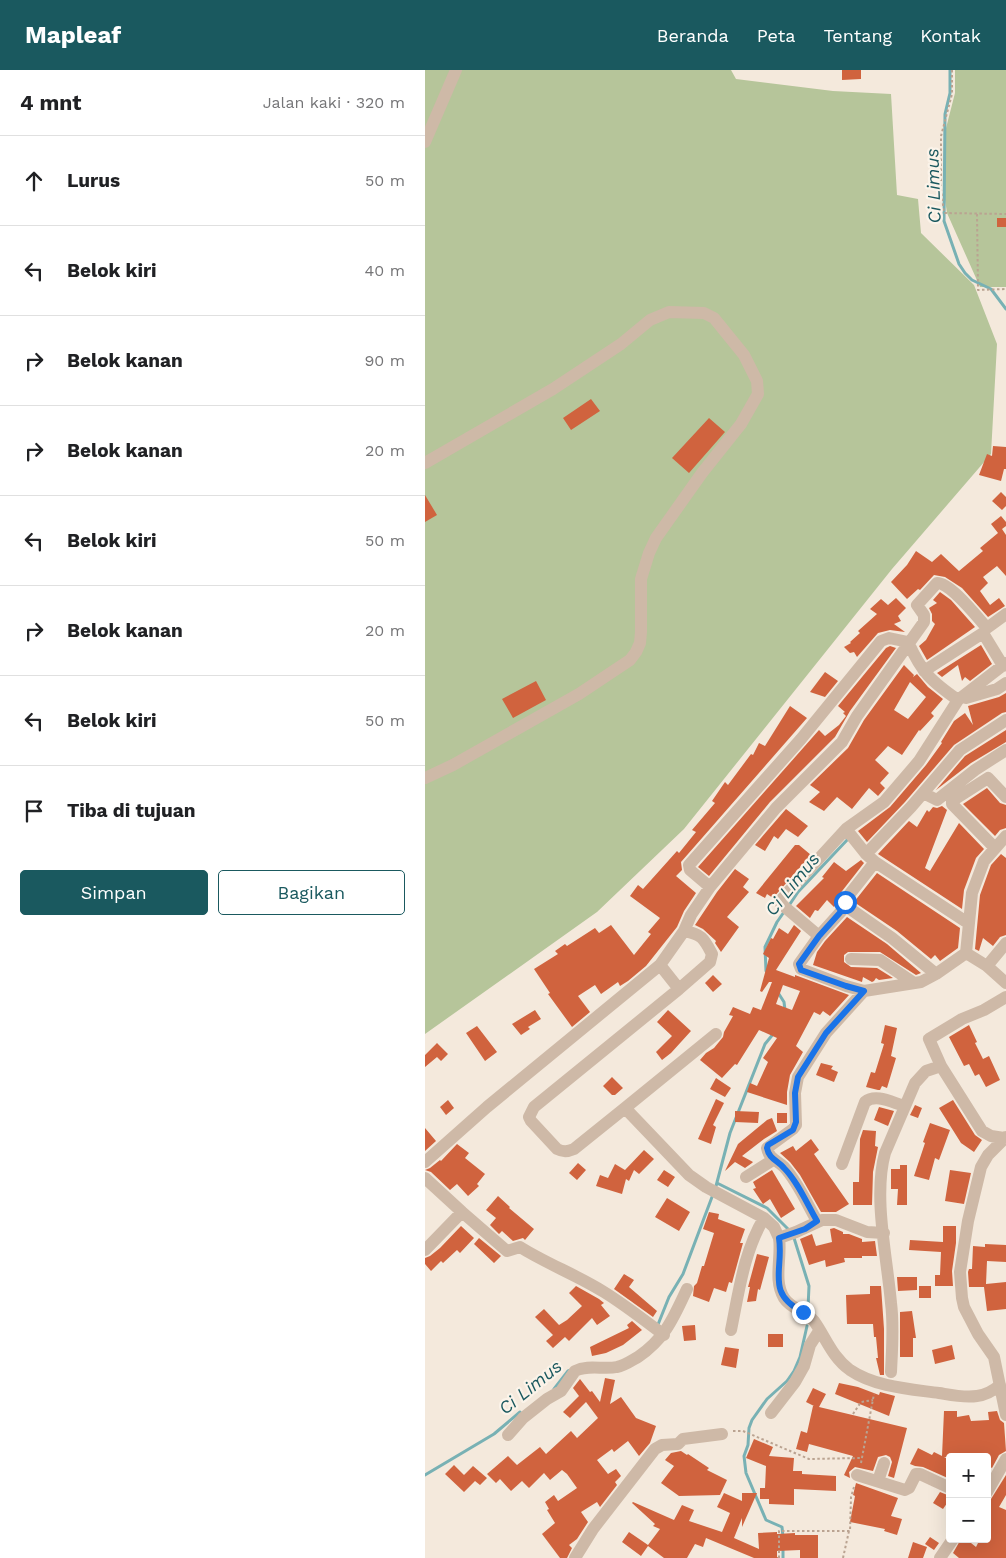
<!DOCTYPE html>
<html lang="id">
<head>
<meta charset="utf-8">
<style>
  body { margin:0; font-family:"Work Sans",sans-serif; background:#f6f6f6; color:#202124 }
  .controls { position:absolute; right:15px; bottom:15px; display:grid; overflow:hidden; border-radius:5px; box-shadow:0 5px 20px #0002 }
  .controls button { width:45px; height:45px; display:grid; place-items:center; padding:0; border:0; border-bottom:1px solid #e0e0e0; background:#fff; color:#202124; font:25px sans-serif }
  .stop { position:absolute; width:15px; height:15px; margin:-11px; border:4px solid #1a73e8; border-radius:50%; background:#fff }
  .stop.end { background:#1a73e8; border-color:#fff; box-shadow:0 1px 5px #0008 }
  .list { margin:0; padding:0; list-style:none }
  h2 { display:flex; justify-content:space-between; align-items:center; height:65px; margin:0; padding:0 20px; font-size:21px }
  h2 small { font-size:16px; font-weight:400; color:#757577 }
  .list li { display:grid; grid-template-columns:32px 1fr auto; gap:15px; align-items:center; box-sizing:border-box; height:90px; padding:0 20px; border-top:1px solid #e0e0e0 }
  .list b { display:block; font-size:19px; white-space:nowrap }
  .list em { font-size:16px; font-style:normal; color:#757577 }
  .actions { display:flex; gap:10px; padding:15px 20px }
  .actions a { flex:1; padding:11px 0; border:1px solid #1a595f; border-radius:5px; text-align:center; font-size:18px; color:#1a595f }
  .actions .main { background:#1a595f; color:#fff }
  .icon { flex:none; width:28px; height:28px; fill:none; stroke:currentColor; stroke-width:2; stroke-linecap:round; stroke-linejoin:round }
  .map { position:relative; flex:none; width:581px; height:1488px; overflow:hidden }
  header { display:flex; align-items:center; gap:30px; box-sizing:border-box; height:70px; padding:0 25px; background:#1a595f; color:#fff }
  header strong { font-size:24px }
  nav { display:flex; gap:28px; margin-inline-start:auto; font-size:18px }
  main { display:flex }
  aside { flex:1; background:#fff }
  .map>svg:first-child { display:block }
</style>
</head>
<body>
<header>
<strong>Mapleaf</strong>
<nav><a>Beranda</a><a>Peta</a><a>Tentang</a><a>Kontak</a></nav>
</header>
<main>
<aside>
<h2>4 mnt<small>Jalan kaki · 320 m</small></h2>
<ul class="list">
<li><svg class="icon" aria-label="ahead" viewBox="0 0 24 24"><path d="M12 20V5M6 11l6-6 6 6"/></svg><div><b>Lurus</b></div><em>50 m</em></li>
<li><svg class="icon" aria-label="left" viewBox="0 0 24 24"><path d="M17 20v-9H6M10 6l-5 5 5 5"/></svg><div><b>Belok kiri</b></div><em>40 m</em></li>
<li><svg class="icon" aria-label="right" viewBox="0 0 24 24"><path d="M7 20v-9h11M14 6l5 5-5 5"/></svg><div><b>Belok kanan</b></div><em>90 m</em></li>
<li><svg class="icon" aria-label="right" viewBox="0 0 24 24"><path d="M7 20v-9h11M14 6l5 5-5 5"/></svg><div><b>Belok kanan</b></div><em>20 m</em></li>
<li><svg class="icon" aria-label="left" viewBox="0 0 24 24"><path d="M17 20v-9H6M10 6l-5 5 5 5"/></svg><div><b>Belok kiri</b></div><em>50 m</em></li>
<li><svg class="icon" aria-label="right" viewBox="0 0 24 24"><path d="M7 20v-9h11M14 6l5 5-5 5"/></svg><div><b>Belok kanan</b></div><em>20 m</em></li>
<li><svg class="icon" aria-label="left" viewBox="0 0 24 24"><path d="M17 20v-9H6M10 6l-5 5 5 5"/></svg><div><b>Belok kiri</b></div><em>50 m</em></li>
<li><svg class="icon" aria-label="arrive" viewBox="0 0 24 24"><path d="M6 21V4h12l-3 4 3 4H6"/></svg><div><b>Tiba di tujuan</b></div></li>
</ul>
<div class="actions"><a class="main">Simpan</a><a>Bagikan</a></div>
</aside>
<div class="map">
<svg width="581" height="1488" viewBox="0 0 581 1488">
  <rect width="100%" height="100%" fill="#f4e9dc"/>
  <!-- green -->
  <path fill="#b6c59a" d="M0,0H306L311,9L408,21L466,24L472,125L493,129L496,163L549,215L572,274L566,384L467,499L259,759L172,842L0,964Z
    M530,0H581V217H555L522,143L519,123V66L530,23Z"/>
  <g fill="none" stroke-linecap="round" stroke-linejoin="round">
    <!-- stream -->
    <path stroke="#78b1b4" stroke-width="3" d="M525,0V23L520,44L519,151L534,194L540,203L547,210L566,219L581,239
      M363,837L373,822L423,769
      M341,901L340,877L352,852L359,842
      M352,921L359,932L360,940
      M292,1113L342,1138L365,1161
      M291,1116L305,1063L340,974L349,963
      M369,1168L384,1216L383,1238
      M232,1257L244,1227L258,1204L287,1127
      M129,1319L143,1301L146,1300
      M0,1405L69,1364L95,1342
      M358,1467L357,1457L341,1450L321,1403L319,1386L323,1375L324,1358L327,1350L342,1329L362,1311L369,1301L375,1287L382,1256
      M358,1479V1488"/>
  </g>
  <!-- building -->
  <path fill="#d0633e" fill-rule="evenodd" d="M417,0H436V9L417,10Z
    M572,148H581V157H572Z
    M166,329L175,341L146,360L138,348Z
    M284,348L300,362L264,403L247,388Z
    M568,376L581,377V399H579L576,411L554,405L562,384L567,386Z
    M576,422L581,427V436L577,440L567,431Z
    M0,425L12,445L0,452Z
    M576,446L581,452V456L577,459L581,465V506L572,496L558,507L563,513L555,521L565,535L574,528L580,536L563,547L537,518L520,507L509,505L495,520L493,519L482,529L466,512L482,495L491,481L507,492L516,484L534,501L558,481L555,478L573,463L566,454Z
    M515,522L526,530L550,557L502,590L494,576L501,570L510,554L507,551V544L504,538L512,533L508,530Z
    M471,528L481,538L473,546L476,551L469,554L480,562L465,560L453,563L432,587L429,582L425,583L419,577L426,573L425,572L435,563L433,561L452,544L445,539L456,529L463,535Z
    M556,575L567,594L545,611L540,607L537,611L533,595L517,607L512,603Z
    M465,576L471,578L425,641L410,667L345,732L284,806L273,797L394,660L400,666L414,655L421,646L418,643L420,642L413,636L461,578Z
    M479,595L489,605L488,607L492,604L503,617L518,629L506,643L509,646L495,661L494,660L477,685L463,676L450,690L464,703L455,713L460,718L453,726L444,718L427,739L412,727L399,741L384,732L395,722L385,715L423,678L439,650ZM485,612L501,627L483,649L469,640Z
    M400,602L413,611L400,627L385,622Z
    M111,611L121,630L88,648L77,629Z
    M581,623V642L577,643L529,675L480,732L442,772L433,761L465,737L501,695L517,673L516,672L529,651L540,643L548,655L543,636L574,627Z
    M365,636L382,648L256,792L257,800L251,806L271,823L259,841L252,857L221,896L203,911L195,916L193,912L176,924L170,915L153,926L165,942L147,957L123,924L125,923L109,899L133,884L130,881L140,874L142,876L170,858L174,863L186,855L209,885L226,864L223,862L235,848L205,826L213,815L218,819L252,781L254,783L271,762L267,760L290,733L287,731L300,712L303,715L326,684L328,685L334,673L340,676Z
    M581,660V672L546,693L511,720L540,686Z
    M562,718L575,733L581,735V758L575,760L570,766L538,734Z
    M517,736L522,740L500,798L505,801L534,753L559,779L551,788L539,820L537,839L453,784L484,751L492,757L502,740L504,742L508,737L512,738Z
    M361,739L383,756L373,767L361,759L353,769L349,766L340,781L330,775Z
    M370,775H374L386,785L348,828L342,824L340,828L331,823Z
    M576,784L581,788V865L575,867L568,876L558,868L554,881L550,879L555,825L566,795Z
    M436,790L439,793L414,825L412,833L409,837L402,830L393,841L390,840L385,848L371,836L399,808L397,807L409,792L421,801Z
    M310,799L324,809L318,817L324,822L302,847L314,857L296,882L290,873L291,871L278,859L270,855L292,822Z
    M452,803L535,858L533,878L515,891L510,885L506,889L472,861L429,832Z
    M422,847L462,874L496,903L491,905L455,882H423L419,885V892L426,897L452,898L468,908L454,910L451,908L449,911L447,912L438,907L437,912L388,895L392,882L400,871Z
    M369,855L376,861L351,900L370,907V905L424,925L405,946L398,941L395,945L389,942L371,976L378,982L365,1005L362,1022V1035L322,1022L325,1013L332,1016L343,992L338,988L352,968L334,960L312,995L310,994L297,1008L275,990L281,983L289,978L298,967L299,962L308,946L304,945L308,937L325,944L328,937L336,940L347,912H344L337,922L335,921L344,888L338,884L346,868L348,869L354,858L363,864ZM358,915L375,921L367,940L351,934Z
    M288,905L297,914L288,922L280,913Z
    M110,940L116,949L103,957L105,959L96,965L87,954Z
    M243,940L266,961L246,983L237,990L231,982L247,966L232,952Z
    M460,955L472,958L466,986L471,988L462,1018L457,1016L455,1020H453L441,1017L446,1002L450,1003L459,974L456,973Z
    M544,955L552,972L550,973L558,989L564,986L575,1010L561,1017L554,1004L550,1006L544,994L539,996L524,967Z
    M52,956L72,982L60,991L41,963Z
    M12,973L23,984L16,991L12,987L0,997V985Z
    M396,993L408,996L406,999L413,1002L409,1012L391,1005Z
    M187,1007L198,1018L190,1025H187L178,1016Z
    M291,1008L306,1018L300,1027L285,1019Z
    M291,1029L299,1033L288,1055L291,1057L286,1074L273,1069Z
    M23,1030L29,1038L21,1045L15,1037Z
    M528,1030L550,1065L557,1070L549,1082L536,1073L514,1038Z
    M490,1035L497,1038L493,1048L485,1045Z
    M454,1037L469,1041L463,1056L449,1050Z
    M310,1041L334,1042L333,1053L310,1052Z
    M352,1043H362V1053H352Z
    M347,1048L352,1061L339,1069L317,1086L328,1092L327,1093L320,1098L310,1092L300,1101L313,1074L342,1050Z
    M505,1053L525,1060L514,1090L510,1088L504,1110L489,1106L500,1073L498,1072Z
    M0,1058L11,1071L0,1081Z
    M438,1060L451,1061L450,1076L453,1077L448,1102L447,1135H428V1112H434L435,1069Z
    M386,1069L394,1080L389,1084L424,1134L411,1142H396L375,1105L365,1092L355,1083L368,1076L371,1081Z
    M32,1074L44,1083L40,1088L60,1104L52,1114L54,1116L43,1126L32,1114L25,1120L6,1102L0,1100L5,1098L15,1090L16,1091Z
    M219,1080L229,1089L214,1104L209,1100L204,1111L201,1109L197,1124L171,1116L175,1105L183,1108L190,1094L200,1100Z
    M153,1093L161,1100L152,1110L144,1103Z
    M475,1095H482V1135H472L473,1119H466V1099H475Z
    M239,1100L250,1107L243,1117L232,1110Z
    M347,1100L370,1139L356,1148L345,1129L338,1134L328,1119L331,1118L328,1112Z
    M525,1100L546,1103L539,1134L520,1131Z
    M73,1126L85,1137L84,1138L109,1159L100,1170L98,1168L88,1171L77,1161L74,1164L65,1155L71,1148L61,1140Z
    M242,1128L265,1142L254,1161L230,1147Z
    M284,1142L294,1144L293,1149L320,1159L315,1173H318L307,1213L304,1212L301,1222L289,1218L284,1232L268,1226L269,1216L272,1213L277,1196H279L289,1163L278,1159Z
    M36,1156L49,1168L35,1183L32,1180L18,1193L16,1191L6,1201L0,1194V1188L5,1186L15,1178Z
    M518,1156H531V1173L527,1201L528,1216H510V1205H515L516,1182L484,1180L485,1170L518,1172Z
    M409,1158L418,1162V1164H424L437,1169V1172L450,1171L452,1186H437V1188H419L420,1192L401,1197L400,1190L384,1195L375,1169L387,1164L391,1176L407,1172L405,1159Z
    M54,1168L76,1186L69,1193L49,1174Z
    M560,1174L581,1175V1192L562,1191L561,1214L581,1212V1239L562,1241L559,1217H544L543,1202L544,1199H547L548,1176L560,1177Z
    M332,1184L344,1187L335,1220L333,1219L331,1231L322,1232L325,1217H323Z
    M199,1204L209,1210L204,1217L232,1241L228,1247L189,1219Z
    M472,1207H492V1220L473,1221Z
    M151,1216L174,1229L179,1233L176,1235L185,1246L172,1255L167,1248L144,1271L140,1267L128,1278L121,1271L128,1265L110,1247L119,1239L134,1255L142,1250L157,1236L144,1223Z
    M445,1216H456L459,1259V1305H455L451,1288H455H453L451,1267H449L448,1254H422L421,1225L445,1224Z
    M494,1216H506V1228H494Z
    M487,1241L491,1268H488V1287H475V1242Z
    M207,1251L217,1260L198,1275L181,1283L167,1286L165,1277L204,1258L202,1255Z
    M270,1255L271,1270L259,1271L257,1256Z
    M343,1264H358V1277H343Z
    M527,1275L530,1289L510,1294L507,1280Z
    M300,1277L314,1279L311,1298L296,1295Z
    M180,1308L190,1310L185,1334L196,1327L211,1348L231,1356L225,1373L214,1386L203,1371L189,1382L187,1379L172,1390L183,1404L191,1399L196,1406L190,1412L192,1415L175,1437L172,1432L156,1442L163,1452L152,1469L144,1475L147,1478L142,1488H135L117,1464L130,1453L122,1440L124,1439L120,1432L129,1425L133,1431L152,1418L142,1404L137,1400L125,1410L119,1403L104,1418L97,1411L86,1421L75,1409L71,1413L62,1404L83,1386L92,1395L115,1377L121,1384L146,1361L152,1368L173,1348L161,1332L145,1348L138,1342L154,1326L148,1318L155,1309L165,1322L167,1321L175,1332Z
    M414,1313L433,1317L454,1325L455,1322L470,1326L464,1346L410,1324Z
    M388,1318L401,1324L394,1337L482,1358L469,1408L463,1406L467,1392L465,1387L461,1385L453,1387L448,1401L430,1397L424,1402L425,1408L419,1405L428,1386L384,1374L382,1382L371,1379L376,1361L382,1363L388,1336H389L381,1332Z
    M519,1341H532V1347L544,1345L546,1351L564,1350L563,1342L572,1341L575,1350L579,1353L581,1381L574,1385L567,1398L562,1395V1387H519L525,1390V1409L498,1397L490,1396L485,1394L493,1378L507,1385L509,1382L517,1386Z
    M329,1369L348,1377L344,1386L369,1388L368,1401H377V1404L411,1406V1421L369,1419V1435L344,1434V1429H335V1418H340L341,1396L321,1388Z
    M256,1381L262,1385L263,1384L284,1398L282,1400L302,1410L295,1425L254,1426L236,1413L249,1396L240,1390L246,1383Z
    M29,1395L39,1405L48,1396L62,1408L55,1415L50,1411L39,1422L20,1404Z
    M581,1405V1425L574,1437L581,1440V1488H534L528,1483L536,1469H541L551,1477L555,1469H562V1438L566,1429Z
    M431,1413L473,1428L466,1446L477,1449L472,1465L459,1461L460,1459L425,1452L430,1426L428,1425Z
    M515,1422L525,1426V1429L518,1439L508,1433Z
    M299,1423L317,1431V1423H332L317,1457V1448L309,1468L334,1479L333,1463L352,1462V1464L370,1463V1465H393V1488H375V1480L352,1481V1487L354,1488H329L281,1468L278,1477L270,1474L262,1488H239L223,1476L216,1486L197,1472L204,1462L223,1475L235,1459L228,1456L230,1454L207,1433L208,1432L249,1450L257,1435L269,1440L264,1451L297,1462L305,1443L292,1437Z
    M505,1467L514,1473L509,1480L500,1474Z
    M488,1472L502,1477L498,1488H483Z"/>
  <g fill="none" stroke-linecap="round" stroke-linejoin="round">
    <!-- path -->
    <path stroke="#baa391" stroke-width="2" stroke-dasharray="2.5 2.5" stroke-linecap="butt" d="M527,0V24L516,66V119L519,143L581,144
      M552,144L553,220L581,219
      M428,1344L436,1332L448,1330
      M308,1361H318L384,1389L437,1388
      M436,1393L449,1324
      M354,1488V1461H425L426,1427L429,1417
      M418,1488L424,1461"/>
    <!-- minor -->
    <path stroke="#ceb9a7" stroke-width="12" d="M0,72L31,0
      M0,393L128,319L196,274L225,250L244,242L279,243L289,248L319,285L332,311L333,324L316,354L277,403L231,468L224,483L216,509V562L215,573L211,582L205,590L154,624L28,695L0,708
      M499,601L558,563L578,596
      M541,628L572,619L581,613
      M498,723L512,730L550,700L581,680
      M570,778L527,734V731L563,708L581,727
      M441,784L486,737L535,680L581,650
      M285,817L265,800L264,795L376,669L456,571L464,568L483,572C497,603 506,611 533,630
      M421,836L467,868L511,904
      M543,853L450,792L441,784L421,759L459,732L494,691L533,630L581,593
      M394,866L355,833V831L421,759
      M541,883L547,823L559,791L581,766
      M541,883L562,896L581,913
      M426,889L455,890L489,913
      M562,896L581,873
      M254,919L285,892L287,884C279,869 277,864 259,861
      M439,921L421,916L376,899L374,894L394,866L421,836L420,830L450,792
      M291,964L200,1038L264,1105L281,1117L339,1148L349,1157L354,1168L371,1162L397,1150H411L442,1162L459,1163
      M200,1038L149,1079C142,1082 138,1082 132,1079L106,1051L104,1047L109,1037L254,919L235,895
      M581,1067L563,1085L556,1097L543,1151L535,1202L537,1228L539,1237L553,1264L569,1287L581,1345
      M579,1068L566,1066L557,1061L516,996L504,969L537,949L559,940L581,927
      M0,1092L62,1037L235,895L259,861L266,845L285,817L351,738L417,672L432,646L499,552V545L492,535L512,513C526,513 552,547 562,558L581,544
      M417,1094L440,1032C451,1023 468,1033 480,1036
      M321,1107L348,1090
      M0,1108L37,1142L82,1181L95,1177C122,1194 152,1205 179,1222C200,1235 219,1250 239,1265
      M392,1151C382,1134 373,1112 359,1097C352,1090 344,1089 342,1078L368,1059L371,1055L370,1023L373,1007L401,963L439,921L496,912L511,904L541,883
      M354,1168C357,1187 348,1210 359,1228C366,1239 381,1241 389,1251C401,1268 407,1287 425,1300C450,1317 485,1319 514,1323C526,1325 539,1328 552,1326C561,1325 568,1321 575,1315
      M0,1180L37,1142
      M306,1260C314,1221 319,1181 339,1148
      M466,1302C467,1279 469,1256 466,1233C462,1187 448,1126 460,1083L490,1013L501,1001L516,996
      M346,1343L370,1312L379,1296L385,1275L394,1261
      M83,1365L98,1348L122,1329L136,1321L150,1301C164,1294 178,1300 192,1297C199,1296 206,1291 213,1287C240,1269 249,1247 262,1219
      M432,1405L480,1420L484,1418L491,1404H495L525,1418
      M453,1411L459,1393
      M562,1422L581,1389
      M150,1488L168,1459L230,1379L237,1375L253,1374L258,1369L297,1364
      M515,1488L528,1469"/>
  </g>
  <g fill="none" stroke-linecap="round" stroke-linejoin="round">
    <!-- route -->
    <path stroke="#1a73e8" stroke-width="6" d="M378,1242C340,1223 359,1200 354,1168L380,1159L392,1151C382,1134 373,1112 359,1098C352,1090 344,1089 342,1078L343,1075L368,1060L371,1052L370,1023L373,1007L401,963L439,921L421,916L376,900L374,894L394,866L421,836L420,832"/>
  </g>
  <g text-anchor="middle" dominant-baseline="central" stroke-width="4.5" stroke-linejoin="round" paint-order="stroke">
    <!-- water labels -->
    <g font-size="18" font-style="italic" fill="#1a595f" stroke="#fbf3e9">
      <text transform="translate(508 116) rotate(-92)">Ci Limus</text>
      <text transform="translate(367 814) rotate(-51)">Ci Limus</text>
      <text transform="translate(105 1317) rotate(-39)">Ci Limus</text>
    </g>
  </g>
</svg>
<div class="controls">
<button>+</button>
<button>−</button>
</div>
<div class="stop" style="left:420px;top:832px"></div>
<div class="stop end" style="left:378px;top:1242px"></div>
</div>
</main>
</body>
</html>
